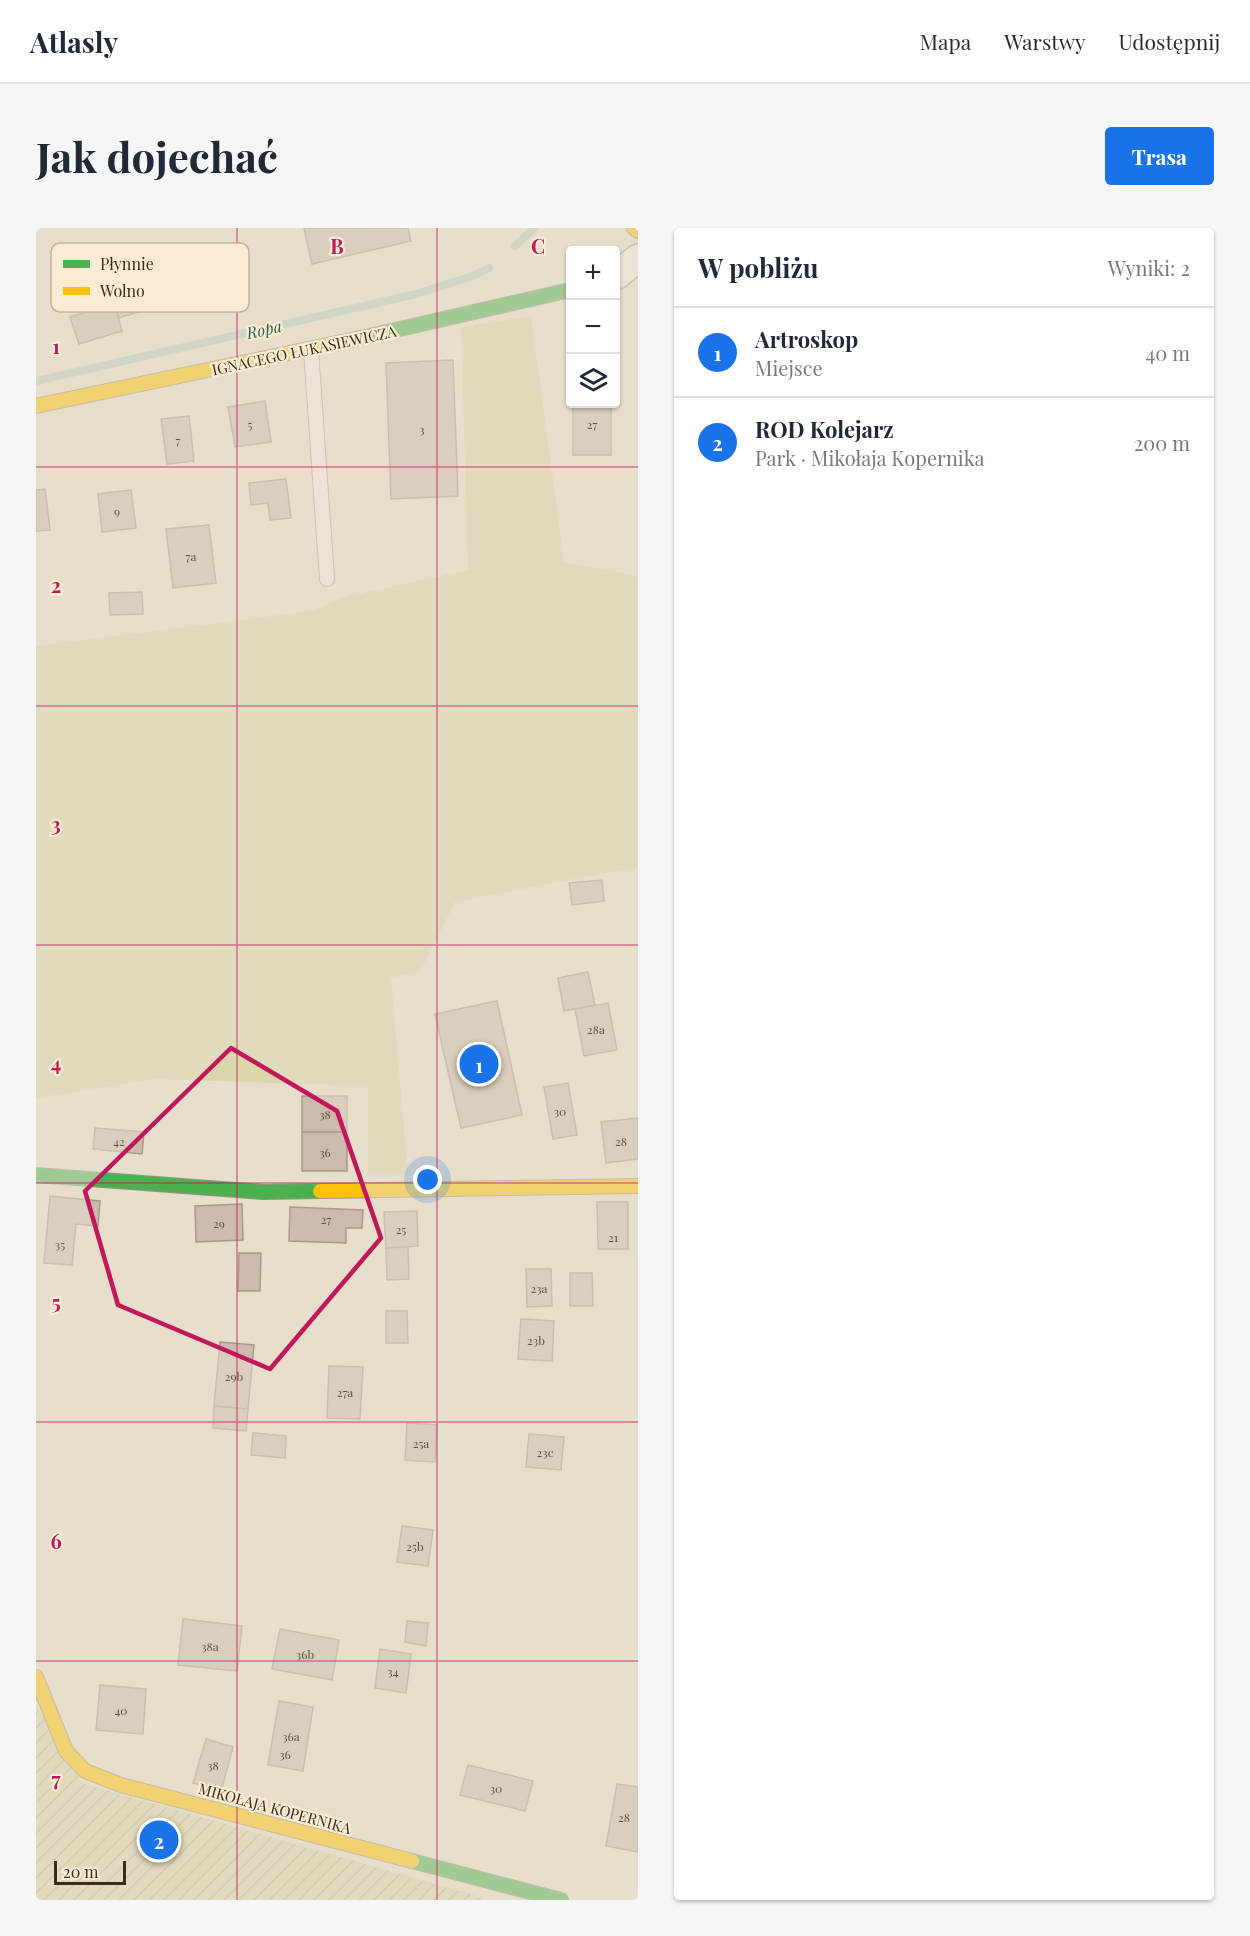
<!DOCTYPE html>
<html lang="pl">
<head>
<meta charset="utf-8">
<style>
  body { margin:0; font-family:"Playfair Display",serif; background:#f6f6f7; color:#1f2937 }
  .controls { position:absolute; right:18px; top:18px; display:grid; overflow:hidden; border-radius:6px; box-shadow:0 2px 4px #0004 }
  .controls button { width:54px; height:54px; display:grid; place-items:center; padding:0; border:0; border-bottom:2px solid #e0e1e3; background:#fff; color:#1f2937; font:30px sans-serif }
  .scale { position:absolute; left:18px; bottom:15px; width:72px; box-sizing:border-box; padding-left:6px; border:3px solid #3d2a1c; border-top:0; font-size:16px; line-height:21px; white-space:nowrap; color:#3d2a1c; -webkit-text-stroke:4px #f9ecd2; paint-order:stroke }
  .you { position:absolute; left:392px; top:952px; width:21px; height:21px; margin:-15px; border:4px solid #fff; border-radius:50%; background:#1a73e8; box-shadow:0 0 0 9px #1a73e833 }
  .badge { display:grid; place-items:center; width:39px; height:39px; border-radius:50%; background:#1a73e8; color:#fff; font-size:20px; font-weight:700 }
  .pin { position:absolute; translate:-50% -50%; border:3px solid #fff; box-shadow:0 2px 6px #0006 }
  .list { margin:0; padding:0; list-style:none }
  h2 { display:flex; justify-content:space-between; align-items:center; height:78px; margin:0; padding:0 24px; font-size:26px }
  h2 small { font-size:20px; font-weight:400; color:#747a83 }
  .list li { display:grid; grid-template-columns:39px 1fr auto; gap:18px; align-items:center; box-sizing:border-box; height:90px; padding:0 24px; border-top:2px solid #e0e1e3 }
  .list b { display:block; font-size:22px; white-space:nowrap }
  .list p { margin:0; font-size:20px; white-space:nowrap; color:#747a83 }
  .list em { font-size:20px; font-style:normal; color:#747a83 }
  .icon { flex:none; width:33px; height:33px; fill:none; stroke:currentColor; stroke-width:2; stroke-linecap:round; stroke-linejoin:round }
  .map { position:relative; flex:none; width:602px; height:1672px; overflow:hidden; border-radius:6px }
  header { display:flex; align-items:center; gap:36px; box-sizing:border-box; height:84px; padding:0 30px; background:#fff; border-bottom:2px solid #e0e1e3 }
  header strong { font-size:28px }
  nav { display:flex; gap:33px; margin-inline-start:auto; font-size:21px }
  .intro { display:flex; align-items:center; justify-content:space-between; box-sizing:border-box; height:144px; padding:0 36px }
  h1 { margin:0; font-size:42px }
  .button { padding:15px 27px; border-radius:6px; background:#1a73e8; color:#fff; font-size:21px; font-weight:700 }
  main { display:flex; gap:36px; padding:0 36px }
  aside { flex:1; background:#fff; border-radius:6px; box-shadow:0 2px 4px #0004 }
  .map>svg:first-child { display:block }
</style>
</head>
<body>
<header>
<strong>Atlasly</strong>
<nav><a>Mapa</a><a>Warstwy</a><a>Udostępnij</a></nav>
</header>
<div class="intro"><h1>Jak dojechać</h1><a class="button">Trasa</a></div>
<main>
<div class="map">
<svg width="602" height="1672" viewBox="0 0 602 1672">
  <defs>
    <pattern id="garden-furrows" width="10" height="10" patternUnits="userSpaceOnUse" patternTransform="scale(1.5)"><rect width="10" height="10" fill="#dad7ad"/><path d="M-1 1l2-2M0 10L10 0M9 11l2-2" fill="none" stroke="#bcb994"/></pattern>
  </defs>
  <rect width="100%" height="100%" fill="#e8decc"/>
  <!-- grass -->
  <path fill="#dad7ad" d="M495,88L528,334L602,348V639L419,674L384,744L355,750L372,946L332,945V858L118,851L0,870V418L274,383L313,368L432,342L425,99Z"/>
  <!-- garden -->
  <path fill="url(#garden-furrows)" d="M0,1477L46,1555L445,1669L444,1672H0Z"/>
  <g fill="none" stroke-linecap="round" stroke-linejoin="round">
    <!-- stream -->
    <path stroke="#b8ccbf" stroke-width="8" d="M479,18L498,0
      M0,153L380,66L434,49L453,40"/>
  </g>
  <!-- building -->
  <path fill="#ccbbad" stroke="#a8998b" stroke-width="1.5" d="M268,0H372L375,13L276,36Z
    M129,37L140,72L83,90L72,55Z
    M78,76L86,103L43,116L34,89Z
    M417,132L422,268L355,271L350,135Z
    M229,173L235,214L199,219L192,179Z
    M537,176H575V227H537Z
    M153,188L158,233L131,236L125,191Z
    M250,251L255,290L234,292L232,275L215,277L213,255Z
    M9,261L14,302L0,303V262Z
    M95,262L100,300L66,304L62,266Z
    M173,297L180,355L137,360L130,301Z
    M106,364L107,386L74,387L73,365Z
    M566,652L568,673L536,677L533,655Z
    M552,744L559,777L528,783L522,750Z
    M461,773L486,887L425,900L399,786Z
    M572,775L581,822L548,828L539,781Z
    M532,855L541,907L517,911L508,859Z
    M266,868H311V904H266Z
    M602,890V931L570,935L565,894Z
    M59,900L108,904L106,926L57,921Z
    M266,904H311V943H266Z
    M14,968L64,973L62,998L40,996L36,1037L8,1035Z
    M561,974H592V1021H562Z
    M206,976L207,1012L160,1014L159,978Z
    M254,979L327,982L326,1000H310V1015L253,1013Z
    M381,983L382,1018L350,1020L348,984Z
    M372,1019L373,1051L351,1052L350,1020Z
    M203,1025H225L224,1063H202Z
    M490,1041H515L516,1078L491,1079Z
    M534,1045H556L557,1078H534Z
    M350,1083H371L372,1115H350Z
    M485,1091L518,1093L516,1133L482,1131Z
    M184,1114L218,1117L212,1181L178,1178Z
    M293,1138L327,1139L324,1191L291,1190Z
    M178,1178L212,1181L210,1203L177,1200Z
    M371,1195L401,1197L399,1234L369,1232Z
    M217,1205L250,1208L249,1230L215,1227Z
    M493,1206L528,1209L525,1242L490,1239Z
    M366,1298L397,1302L392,1338L361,1334Z
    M147,1391L206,1398L201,1443L142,1437Z
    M371,1393L392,1395L390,1418L369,1414Z
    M244,1401L303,1412L296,1452L236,1441Z
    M344,1421L375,1426L370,1465L339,1460Z
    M64,1457L110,1461L107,1506L60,1502Z
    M243,1473L277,1479L267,1543L232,1537Z
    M170,1511L197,1519L185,1563L157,1555Z
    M432,1537L497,1553L489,1583L424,1567Z
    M581,1556L602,1559V1624L570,1618Z"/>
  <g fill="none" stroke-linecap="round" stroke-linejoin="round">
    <defs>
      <path id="lane" d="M275,122L291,351"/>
      <path id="street" d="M580,48L602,30"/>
      <path id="fast" d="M320,111L534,62
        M0,947L227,964L284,963
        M376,1633L525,1672"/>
      <path id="slow" d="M598,0L602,3
        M0,178L320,111
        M284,963L602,958
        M0,1449L30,1523L49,1543L85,1557L376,1633"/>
    </defs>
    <!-- lane casing -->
    <use href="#lane" stroke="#ada396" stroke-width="16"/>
    <!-- street casing -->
    <use href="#street" stroke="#ada396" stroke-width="30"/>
    <!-- fast casing -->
    <use href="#fast" stroke="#9c9286" stroke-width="16"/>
    <!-- slow casing -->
    <use href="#slow" stroke="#9c9286" stroke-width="16"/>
    <!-- lane -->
    <use href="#lane" stroke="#efe9df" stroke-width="14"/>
    <!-- street -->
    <use href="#street" stroke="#efe9df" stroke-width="27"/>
    <!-- fast -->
    <use href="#fast" stroke="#4caf50" stroke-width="14"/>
    <!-- slow -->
    <use href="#slow" stroke="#ffc107" stroke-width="14"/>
  </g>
  <!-- marked area -->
  <path d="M0 0H602V1672H0ZM195,820L301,883L345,1010L234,1141L82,1077L49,963Z" fill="#e8decc" fill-opacity=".55" fill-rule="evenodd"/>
  <path fill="none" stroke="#c2185b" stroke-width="4.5" stroke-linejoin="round" d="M195,820L301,883L345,1010L234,1141L82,1077L49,963Z"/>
  <!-- grid -->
  <path fill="none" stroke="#c2185b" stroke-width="1.5" stroke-opacity="0.55" d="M201,0V1672M401,0V1672M0,239H602M0,478H602M0,717H602M0,955H602M0,1194H602M0,1433H602"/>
  <g text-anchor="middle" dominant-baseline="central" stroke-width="4.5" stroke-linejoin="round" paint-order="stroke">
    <!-- number labels -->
    <g font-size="12" fill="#614e40">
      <text x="214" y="196">5</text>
      <text x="556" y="196">27</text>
      <text x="386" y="201">3</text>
      <text x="142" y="212">7</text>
      <text x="81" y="283">9</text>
      <text x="155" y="328">7a</text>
      <text x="560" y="801">28a</text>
      <text x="524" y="883">30</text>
      <text x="289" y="886">38</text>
      <text x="83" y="913">42</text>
      <text x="585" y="913">28</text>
      <text x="289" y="924">36</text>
      <text x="290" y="991">27</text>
      <text x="183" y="995">29</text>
      <text x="365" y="1001">25</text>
      <text x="577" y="1009">21</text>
      <text x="24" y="1016">35</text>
      <text x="503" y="1060">23a</text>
      <text x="500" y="1112">23b</text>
      <text x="198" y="1148">29b</text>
      <text x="309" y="1164">27a</text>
      <text x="385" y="1215">25a</text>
      <text x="509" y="1224">23c</text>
      <text x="379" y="1318">25b</text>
      <text x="174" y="1418">38a</text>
      <text x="269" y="1426">36b</text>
      <text x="357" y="1443">34</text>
      <text x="85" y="1482">40</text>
      <text x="255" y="1508">36a</text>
      <text x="249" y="1526">36</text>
      <text x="177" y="1537">38</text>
      <text x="460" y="1560">30</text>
      <text x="588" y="1589">28</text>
    </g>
    <!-- street labels -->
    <g font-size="15" fill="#3d2a1c" stroke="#f9ecd2">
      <text transform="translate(268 122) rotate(-12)">IGNACEGO ŁUKASIEWICZA</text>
      <text transform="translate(239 1580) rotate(15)">MIKOŁAJA KOPERNIKA</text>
    </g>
    <!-- water labels -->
    <g font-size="16" font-style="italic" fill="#2a5e58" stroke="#f9ecd2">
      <text transform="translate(228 101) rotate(-13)">Ropa</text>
    </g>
  </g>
  <!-- legend -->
  <rect x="15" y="15" width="198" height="69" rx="9" fill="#f9ecd2" stroke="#c1b29b" stroke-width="1.5"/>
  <rect x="27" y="32" width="27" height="8" fill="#4caf50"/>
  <rect x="27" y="59" width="27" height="8" fill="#ffc107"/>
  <g font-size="16" fill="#3d2a1c">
    <text x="64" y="42">Płynnie</text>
    <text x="64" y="69">Wolno</text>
  </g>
  <g font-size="20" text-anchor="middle" font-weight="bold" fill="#c2185b" stroke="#f9ecd2" stroke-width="4.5" stroke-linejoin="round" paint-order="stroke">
    <text x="301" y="26">B</text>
    <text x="502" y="26">C</text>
    <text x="20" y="126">1</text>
    <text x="20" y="365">2</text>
    <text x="20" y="604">3</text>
    <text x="20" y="843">4</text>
    <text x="20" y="1082">5</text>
    <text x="20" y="1321">6</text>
    <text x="20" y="1559">7</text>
  </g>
</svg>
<div class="controls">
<button>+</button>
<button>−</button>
<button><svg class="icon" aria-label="layers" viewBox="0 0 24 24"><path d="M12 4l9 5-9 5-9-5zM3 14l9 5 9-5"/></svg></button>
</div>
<div class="scale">20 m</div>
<div class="you"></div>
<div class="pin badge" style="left:443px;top:836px">1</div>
<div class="pin badge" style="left:123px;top:1612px">2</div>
</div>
<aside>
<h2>W pobliżu<small>Wyniki: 2</small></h2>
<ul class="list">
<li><span class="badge">1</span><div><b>Artroskop</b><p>Miejsce</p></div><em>40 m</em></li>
<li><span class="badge">2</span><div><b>ROD Kolejarz</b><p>Park · Mikołaja Kopernika</p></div><em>200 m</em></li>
</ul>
</aside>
</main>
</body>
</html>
